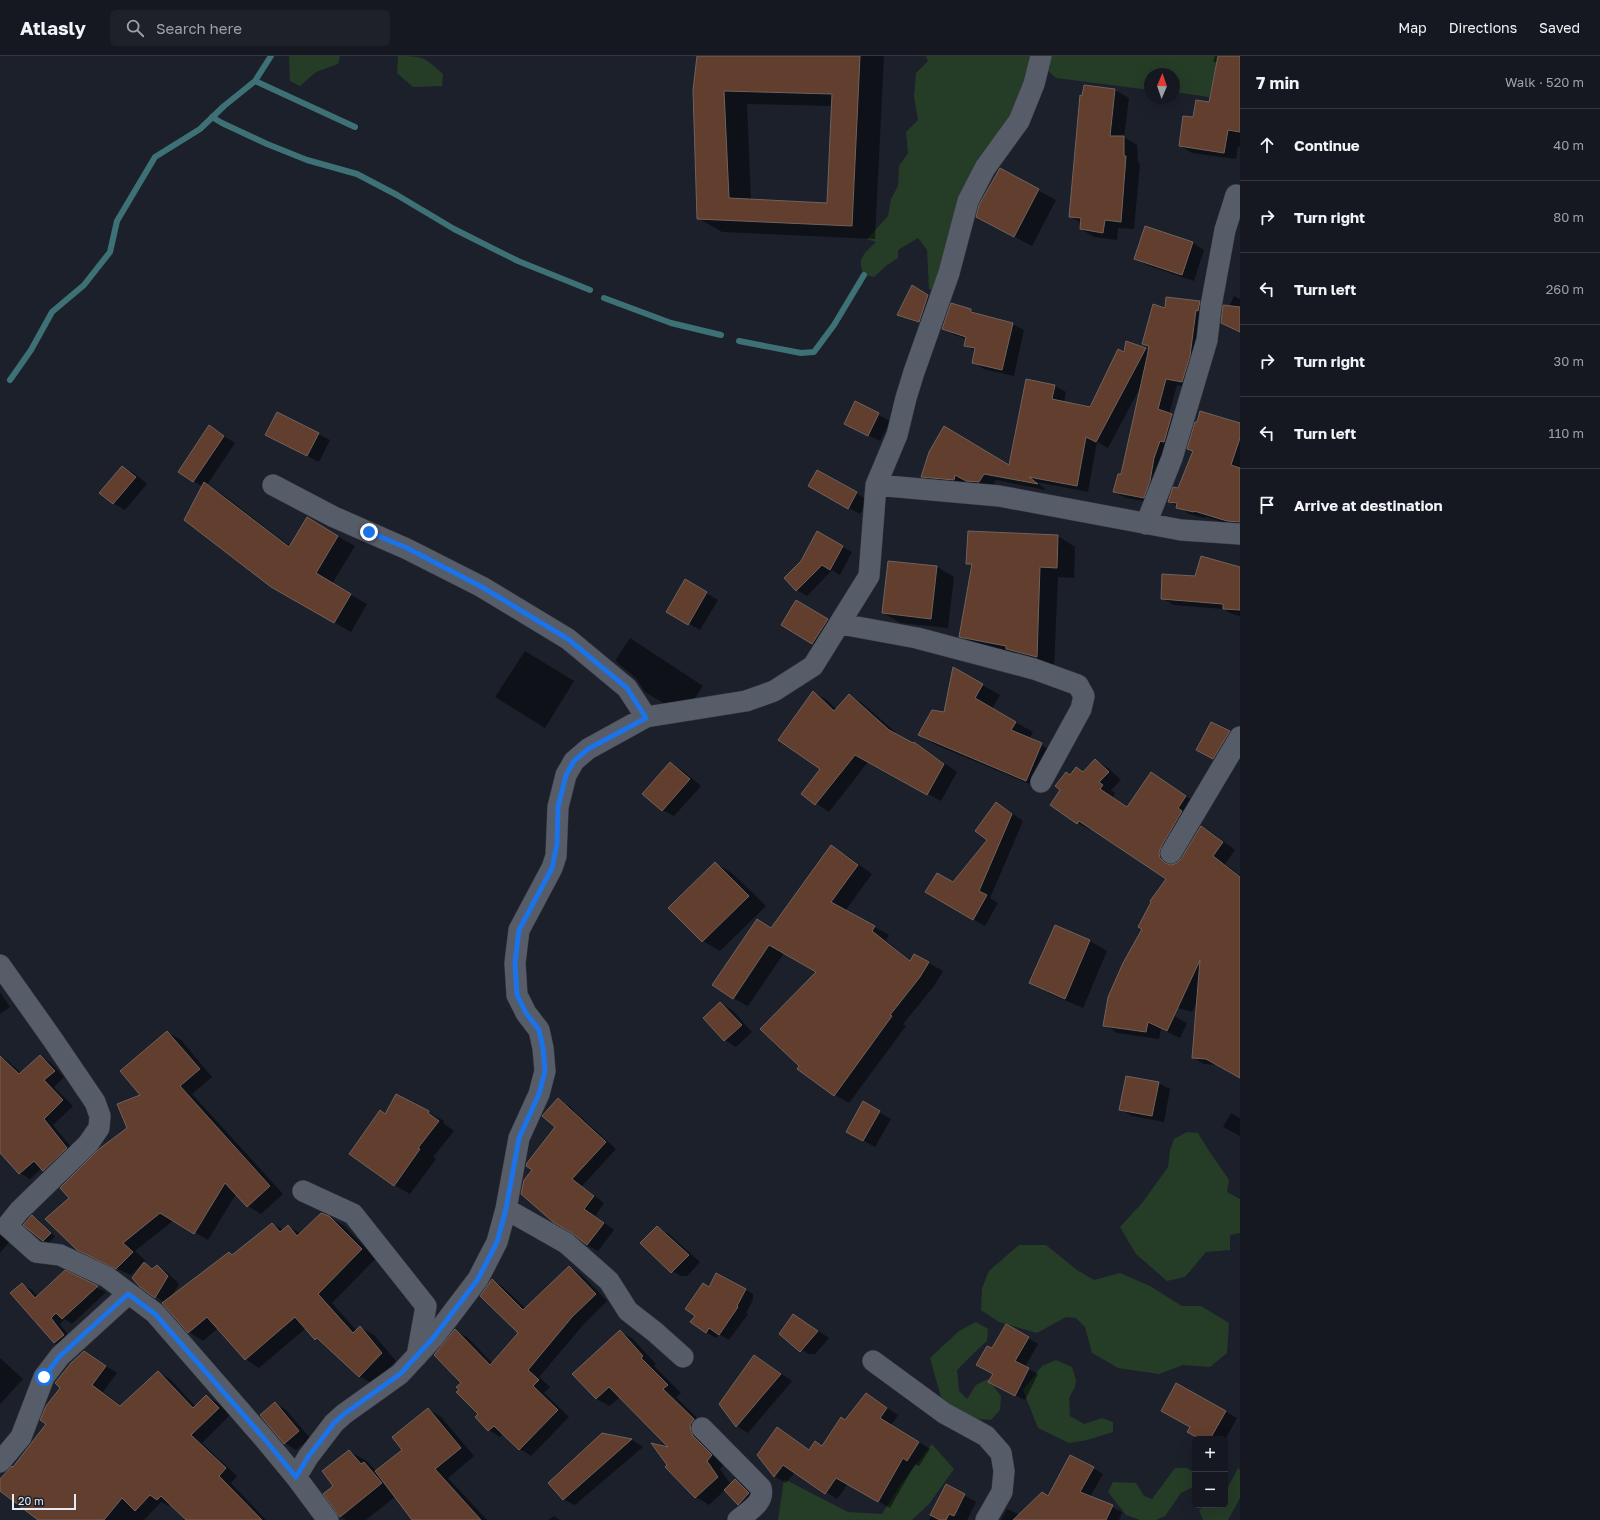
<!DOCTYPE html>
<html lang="en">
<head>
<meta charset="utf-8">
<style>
  body { margin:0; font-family:"Golos Text",sans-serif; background:#1e2129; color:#f1f3f6 }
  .controls { position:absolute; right:12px; bottom:12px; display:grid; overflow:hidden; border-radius:6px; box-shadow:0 4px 16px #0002 }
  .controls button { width:36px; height:36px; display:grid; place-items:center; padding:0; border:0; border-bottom:1px solid #34373e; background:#151820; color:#f1f3f6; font:20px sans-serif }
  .compass { position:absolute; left:1144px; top:12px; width:36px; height:36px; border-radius:50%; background:#151820; box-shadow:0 4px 16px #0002; rotate:2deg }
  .scale { position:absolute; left:12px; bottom:10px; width:64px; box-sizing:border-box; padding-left:4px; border:2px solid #e7eaf2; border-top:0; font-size:11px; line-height:14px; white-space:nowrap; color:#e7eaf2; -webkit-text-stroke:3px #1c202b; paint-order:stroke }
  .stop { position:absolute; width:12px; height:12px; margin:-9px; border:3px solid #1a73e8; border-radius:50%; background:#fff }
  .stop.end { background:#1a73e8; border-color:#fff; box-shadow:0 1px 4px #0008 }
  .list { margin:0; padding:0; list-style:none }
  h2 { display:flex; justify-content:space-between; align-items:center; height:52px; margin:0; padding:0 16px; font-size:17px }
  h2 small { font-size:13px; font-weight:400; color:#9da0a5 }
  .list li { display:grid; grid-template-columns:26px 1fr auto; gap:12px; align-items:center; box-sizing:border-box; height:72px; padding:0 16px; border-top:1px solid #34373e }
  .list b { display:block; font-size:15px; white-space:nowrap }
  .list em { font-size:13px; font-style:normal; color:#9da0a5 }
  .icon { flex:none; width:22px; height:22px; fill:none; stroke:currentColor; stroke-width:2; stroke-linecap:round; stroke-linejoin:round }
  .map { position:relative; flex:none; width:1240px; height:1464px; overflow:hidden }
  header { display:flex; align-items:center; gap:24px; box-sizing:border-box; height:56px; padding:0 20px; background:#151820; border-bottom:1px solid #34373e }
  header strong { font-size:19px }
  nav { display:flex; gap:22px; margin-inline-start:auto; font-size:14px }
  .search { width:280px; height:36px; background:#1e2129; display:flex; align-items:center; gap:10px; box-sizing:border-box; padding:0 14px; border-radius:6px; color:#9da0a5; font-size:15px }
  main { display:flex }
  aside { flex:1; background:#151820 }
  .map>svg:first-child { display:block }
</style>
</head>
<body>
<header>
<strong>Atlasly</strong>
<div class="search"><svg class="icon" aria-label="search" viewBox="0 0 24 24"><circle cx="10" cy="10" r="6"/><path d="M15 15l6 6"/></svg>Search here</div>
<nav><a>Map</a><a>Directions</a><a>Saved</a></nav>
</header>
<main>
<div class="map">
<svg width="1240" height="1464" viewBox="0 0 1240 1464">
  <rect width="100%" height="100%" fill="#1c202b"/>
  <!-- green -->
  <path fill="#253c27" d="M289,0H340L338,8L316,16L300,30L290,25Z
    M398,0C423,0 424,1 443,18L442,30L413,31L397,17Z
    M926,0H1218L1209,41L1174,36V18H1150V34L1056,22L1041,8L983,117L941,237L929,233L927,194L918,182L898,194V202L887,209L874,221L864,219C856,202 864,198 876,186L867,183L888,160L891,143L898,130L899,110L908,97L906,76L918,64L914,41L916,17L928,5Z
    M1187,1076L1198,1077L1209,1095L1229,1124L1227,1136L1240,1143V1177L1230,1179V1194L1206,1196L1185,1221L1167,1225L1136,1198L1120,1171L1142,1147L1168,1111L1170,1094L1174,1083Z
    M1019,1189H1046L1077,1214L1094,1224L1120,1217L1150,1230L1182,1250H1201L1229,1267L1227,1297L1210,1311L1183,1309L1159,1318L1118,1312L1092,1297L1085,1271L1076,1262L1066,1261L1037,1277L999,1266L981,1254L982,1232L989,1215Z
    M976,1266L988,1273L987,1285L976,1295L957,1314L959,1335L967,1343L976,1329L988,1323L1001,1340L1000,1354L991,1364L967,1362L941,1341L930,1302L959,1275Z
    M1056,1304L1072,1311L1076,1324L1075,1331L1069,1342L1070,1360L1084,1368L1102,1362L1113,1366V1376L1087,1384L1069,1387L1038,1372L1023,1334L1042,1310Z
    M932,1388L954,1413L929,1448L912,1464H778L784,1423L848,1456L882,1458L901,1428Z
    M1175,1412H1187L1195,1417V1430L1181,1437L1165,1460L1156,1464H1140L1126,1459L1108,1436L1113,1426L1136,1427L1144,1440L1152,1443Z
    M1238,1412L1240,1414V1442L1228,1464H1203L1199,1454L1208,1449H1225V1437Z"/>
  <!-- shadow -->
  <path fill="#0007" fill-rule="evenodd" d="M698,0H884L875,183L722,176L698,162ZM747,48L832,50L828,148L751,144Z
    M1215,0H1240V91L1238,90L1236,103L1192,97L1180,90L1194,62L1210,47L1218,8L1213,5Z
    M1115,34L1129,42L1124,81L1137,89L1138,107L1140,108L1134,173L1118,172L1117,184L1094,181L1081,173L1082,167L1070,161Z
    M1000,114L1056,144L1032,190L977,161Z
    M1146,171L1193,187L1204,194L1194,225L1147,209L1135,202Z
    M912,231L933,243L925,268L898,258Z
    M1234,240L1240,243V276L1222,266Z
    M1199,246L1211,253L1193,332L1177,329L1169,358L1183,366L1155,447L1126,442L1114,436L1122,420L1141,330L1108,392L1097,386L1088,436L1037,426L1046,434L996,424L991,432L978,431L967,424L965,430L934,427L923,421L1009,410L1055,330L1066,336L1064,346L1091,352L1124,297L1126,286L1149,294V291L1143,287L1166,253Z
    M952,248L971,254L981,260L1012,268L1024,274L1014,320L984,313L973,306L975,295L965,289L966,283L955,279L943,273Z
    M856,347L890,365L880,385L857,374Z
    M277,357L330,384L319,406L266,379Z
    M1240,368V471L1206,461L1205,462L1189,458L1169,445L1178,433L1194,396L1188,393Z
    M209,371L235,387L207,429L222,438L291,491L307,463L355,490L332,528L367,548L351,576L271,530L203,431L179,416Z
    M123,411L134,417L147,428L125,454L113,447Z
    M817,415L868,444L860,458L809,430Z
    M817,477L852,496L840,519L832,514L807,540L797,534L801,506Z
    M1058,480L1075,491L1074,522L1058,521L1054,611L977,590L960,580L973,510L968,507Z
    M937,511L954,521L948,572L901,567L883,557Z
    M1240,512V560L1235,559L1223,553L1174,549L1162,542L1196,521Z
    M685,525L718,544L700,574L667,555Z
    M797,545L839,570L824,594L782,569Z
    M630,582L703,630L686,655L678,656L645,636L636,622L615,605Z
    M525,595L574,625L545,672L495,641Z
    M982,629L1000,639L992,653L1033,676L1029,683L1059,698L1044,734L936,689L919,679Z
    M813,636L827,644L836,653L849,639L862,647L902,682L927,695L957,716L941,745L868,706L829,756L802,738L822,713Z
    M1229,676L1240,682L1225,708L1209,700Z
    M1096,704L1108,712L1121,724L1111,734L1115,737L1113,741L1128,751L1152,718L1198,748L1172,805L1173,810L1182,804L1202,771L1214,778L1235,794L1225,808L1239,819L1240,818V968L1197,945L1192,956L1168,949L1165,955L1187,967L1180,982L1161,973L1159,983L1117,977L1105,969L1143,873L1168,823L1091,773L1090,774L1078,767L1071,720L1084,717Z
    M671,707L682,714L701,730L674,760L662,754Z
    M997,747L1023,765L990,842L998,847L985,870L926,836L953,827L988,783Z
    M831,791L846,799L872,818L845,855L889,879L886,884L911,905L915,899L943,915L934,930L903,968L906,970L849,1047L835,1039L799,1012L818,916L784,897L748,950L733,942L772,873Z
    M715,807L732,817L766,850L720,895L703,885Z
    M1055,870L1090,885L1107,895L1083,952L1048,937L1030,927Z
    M0,936L10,951L0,958Z
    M720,947L732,954L752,976L736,991L725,984L704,962Z
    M167,976L181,984L212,1021L192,1038L283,1138L261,1158L248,1150L236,1138L208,1184L174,1164L135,1195L146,1205L144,1207L154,1213L157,1211L168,1217L179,1228L171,1241L229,1197L233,1199L272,1168L284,1174L288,1170L301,1178L328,1161L343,1169L376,1202L332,1247L356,1274L360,1271L374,1279L396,1305L373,1328L359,1320L325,1288L316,1283L306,1272L259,1312L245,1303L218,1272L203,1285L189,1276L163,1247L164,1246L140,1230L142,1208L131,1219L92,1201L71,1142L128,1072Z
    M1240,996V1021L1219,1009L1204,1008L1193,1002Z
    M0,1000L8,1005L21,1017L40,1000L50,1006L64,1021L54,1031L73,1050L53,1069L77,1098L54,1120L42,1112L30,1123L20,1117L0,1096Z
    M1158,1027L1170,1033L1164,1066L1132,1060L1120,1053Z
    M559,1043L569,1050L616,1093L582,1130L604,1147L595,1160L614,1174L598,1195L587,1189L573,1176L533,1114L556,1071Z
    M863,1047L891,1063L875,1091L847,1075Z
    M428,1056L444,1065L443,1067L454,1075L433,1101L436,1103L410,1138L394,1129L386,1059Z
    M1231,1057L1240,1062V1080L1223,1071Z
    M32,1160L38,1163L55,1180L49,1187L42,1184Z
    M0,1171L10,1185L0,1197Z
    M657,1171L669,1178L700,1206L687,1220H681L669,1213Z
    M569,1211L581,1218L607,1245L584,1268L539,1321L550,1331L544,1337L569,1361L531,1400L520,1393L503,1378L500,1381L489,1374L479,1358L460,1334L463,1327L455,1275L467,1281L493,1308L519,1277L492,1224L503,1231L526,1253Z
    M65,1216L106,1236L72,1268L65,1263L60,1268L73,1285L64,1292L54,1287L10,1238L23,1229L32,1234L38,1241Z
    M710,1232H743L753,1238V1244L746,1257L748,1258L729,1284L719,1278L716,1282L706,1276L696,1259Z
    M805,1266L829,1282L815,1298H809L797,1291Z
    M1006,1269L1038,1288L1025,1311L1038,1318L1025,1344L999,1331L994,1318L992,1294Z
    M620,1275L633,1283L656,1308L654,1310L681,1337L676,1341L707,1372L725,1407L720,1413L731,1429L735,1424L747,1431L760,1444L750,1455L738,1448L725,1434L709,1449L696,1441L667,1411L671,1392L620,1341L610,1350L596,1343Z
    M84,1296L117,1317L103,1336L122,1350L158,1316L170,1323L196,1351L206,1341L218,1347L230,1359L202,1387L237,1420L231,1427L266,1464H183L185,1462L171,1448L169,1450L161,1446L144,1464H39L0,1434V1424L14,1412L47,1367L61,1332Z
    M755,1300L792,1325L748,1377L737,1370Z
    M0,1302L23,1323L0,1348Z
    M1177,1329L1237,1362L1225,1384L1201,1383L1191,1370Z
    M877,1345L898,1359L891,1369L930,1393L919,1410L915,1408L890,1452L848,1428L837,1443L795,1416L786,1427L775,1421L758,1399L777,1372L810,1394L823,1390L846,1365Z
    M275,1348L286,1354L310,1382L296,1394L285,1387L261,1359Z
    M428,1353L441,1361L474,1400L448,1422L487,1464H413L396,1440L366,1464H346L340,1461L335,1430L349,1395L367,1405L373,1412L377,1415L403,1394Z
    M603,1378L632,1384L643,1391L575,1449L563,1443Z
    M1093,1412L1103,1418L1090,1441L1122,1456L1119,1464H1001L1007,1453L1020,1459Z
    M947,1430L976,1446L967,1464H929Z
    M554,1460L560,1464H548Z"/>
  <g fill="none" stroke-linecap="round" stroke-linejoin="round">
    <!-- stream -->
    <path stroke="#3d7176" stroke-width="6" d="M255,25L355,71
      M212,61L222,67L267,88L307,104L357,118L397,139L454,173L518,205L590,234
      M604,242L671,267L721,279
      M739,285L801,297L814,296L834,269L864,219
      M10,324L31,294L52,256L84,229L110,196L117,165L155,101L200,73L224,50L255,25L271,0"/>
  </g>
  <!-- building -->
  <path fill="#613e2d" stroke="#71625b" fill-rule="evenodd" d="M697,0H860L852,170L697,163L693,34ZM724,35L832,38L827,147L729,142Z
    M1218,0H1240V76L1228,74L1224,97L1179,90L1183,60L1193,61L1196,44L1209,46Z
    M1084,29L1115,33L1110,80H1124V100H1126L1121,166L1105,164L1103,177L1080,173L1081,162L1069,161L1080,39L1082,40Z
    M1000,112L1039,133L1014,181L976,161L979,149Z
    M1145,170L1193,186L1182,219L1134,203Z
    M912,229L928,239L919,266L897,259Z
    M1166,241L1200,245L1198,255L1196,254L1190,300L1182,326L1166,323L1158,353L1172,358L1164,386L1160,385L1154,402L1150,425L1144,442L1113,436L1118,418H1121L1147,301L1149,290L1142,288L1153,248L1165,252Z
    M951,247L971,253V256L1013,267L1002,314L972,307L975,292L964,290L966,281L942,273Z
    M1223,249L1240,251V276L1221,267Z
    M1126,285L1146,292L1096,386L1086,381L1077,430L1029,421L1038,428L984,418L979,426L966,425L955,419L954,424L921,421L929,396L944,370L1009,409L1026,323L1055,329L1052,343L1090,351L1118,293L1124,296Z
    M855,345L879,357L868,380L844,368Z
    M1200,355L1240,367V382L1231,409L1240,412V466L1227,465L1194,455V456L1176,452L1177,447L1168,446L1173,431L1178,432L1193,395L1187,393L1195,366H1197Z
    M277,356L319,377L307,400L265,379Z
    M209,369L224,380L193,426L178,416Z
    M122,410L136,421L113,448L99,437Z
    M817,414L857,436L848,453L808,430Z
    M204,426L289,491L307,461L338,480L316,517L351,538L334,567L271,531L184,464Z
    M817,475L843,490L830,514L822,509L796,535L784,522L801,505Z
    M968,475L1058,479L1057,512L1040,511L1037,601L1006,593V590L959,581L972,508H966Z
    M1201,500L1240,511V554L1223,553V548L1161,543L1162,518L1195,520Z
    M888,505L937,510L931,563L882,557Z
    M685,523L707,536L688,569L666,556Z
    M796,544L828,563L812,588L781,569Z
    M953,611L983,628L975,642L1016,666L1011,674L1042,687L1026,725L918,679L932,654L944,656Z
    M813,635L834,655L849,638L889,674L913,687L914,686L944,708L927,739L855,699L815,749L801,738L820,713L778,684Z
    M1211,666L1230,675L1213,703L1196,694Z
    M1095,703L1109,716L1099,726L1103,729L1100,733L1127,751L1151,716L1186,740L1178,752L1182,755L1161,791L1159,797L1160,802L1165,807L1171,809L1177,807L1181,803L1201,770L1223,786L1213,800L1240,821V1022L1206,1003L1192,1002L1200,904L1167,975L1148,966L1146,976L1103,970L1108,941L1123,907L1142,873L1138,871L1151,846L1150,845L1166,823L1079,765L1077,768L1050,749L1060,734L1055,730L1066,716L1070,719L1076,711L1083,716Z
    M670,706L690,723L662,755L642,738Z
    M996,746L1012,758L979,835L987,839L973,864L925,836L937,817L953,826L987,784L975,775Z
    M831,789L858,809L831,846L875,870L872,875L910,905L914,898L929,906L920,921L890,959L892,960L834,1040L797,1013L799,1010L760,973L816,916L769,889L733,943L712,929L757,863L771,872Z
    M715,806L749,840L702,886L668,852Z
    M1055,869L1090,884L1065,943L1029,927Z
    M720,946L742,969L724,985L703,962Z
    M167,975L200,1013L180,1030L270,1130L247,1151L225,1127L194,1178L160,1157L123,1187L133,1196L116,1213L77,1194L45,1163L69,1142L60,1132L99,1093L127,1072L117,1048L140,1039L120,1015Z
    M40,999L55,1015L44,1024L63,1044L44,1063L67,1092L43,1115L34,1105L19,1118L0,1097V1000L19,1018Z
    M1126,1020L1159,1026L1152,1060L1119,1054Z
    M396,1038L429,1055L428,1057L439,1065L418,1092L420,1093L394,1130L349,1098L380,1054L385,1058Z
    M558,1042L606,1086L572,1123L594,1140L584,1153L604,1167L587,1189L572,1177L553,1166L521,1138L524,1124L532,1114L526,1110L527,1107L555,1071L542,1060Z
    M863,1045L880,1055L863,1085L846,1076Z
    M321,1157L329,1160L362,1193L318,1238L353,1277L360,1270L382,1297L359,1321L317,1282L315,1284L295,1261L245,1304L207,1261L188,1277L162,1247L229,1196L232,1199L272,1167L280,1176L288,1169L297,1180Z
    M32,1159L51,1177L43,1185L23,1169Z
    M657,1170L689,1199L671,1217L640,1187Z
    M144,1206L152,1213L157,1209L168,1220L155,1242L140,1231L132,1222Z
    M569,1210L596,1238L572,1261L528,1314L539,1324L533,1330L558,1354L519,1394L494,1370L488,1375L475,1361L478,1358L456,1336L459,1334L456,1331L461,1327L434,1299L455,1273L490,1309L518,1277L480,1240L492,1223L523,1254Z
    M65,1214L98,1230L62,1263L56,1257L51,1262L64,1279L54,1287L10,1237L22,1227L35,1242Z
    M716,1217L746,1233L737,1250L738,1251L719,1279L709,1272L706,1277L690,1266L695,1260L685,1253L703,1227L709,1231Z
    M793,1258L818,1275L800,1296L779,1278Z
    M1006,1268L1029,1281L1015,1305L1029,1312L1015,1340L988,1326L993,1318L976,1309L987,1290L992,1292Z
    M620,1274L643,1300L641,1302L668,1329L663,1333L694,1363L690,1369L691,1375L693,1380L712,1399L707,1405L718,1421L695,1442L665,1411L667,1409L651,1387L668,1391L609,1331L596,1343L572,1318Z
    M84,1295L106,1310L92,1329L120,1350L158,1315L193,1352L206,1339L219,1352L191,1379L226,1412L219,1420L262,1464H186L161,1440L157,1444L150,1439L135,1455L122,1442L104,1464H38L0,1435V1423L12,1410L13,1411L46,1368L40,1364L46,1350L60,1332L55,1327L71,1307Z
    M754,1299L781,1318L736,1371L719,1348Z
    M1176,1327L1226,1355L1210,1383H1200L1187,1376L1190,1371L1161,1355Z
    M866,1337L887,1352L880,1362L919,1386L907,1405L903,1402L878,1446L836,1422L825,1438L783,1409L774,1421L757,1399L777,1371L809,1394L815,1385L822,1390L841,1361L845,1364Z
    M275,1346L299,1375L284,1388L260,1359Z
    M428,1352L461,1392L435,1413L481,1464H412L375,1415L402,1394L392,1381Z
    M602,1377L632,1383L563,1444L548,1427Z
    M349,1394L361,1408L364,1406L382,1427L340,1461L323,1438L333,1430L322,1415Z
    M1070,1399L1094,1411L1080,1436L1113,1449L1106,1464H1013L1042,1436L1048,1440Z
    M735,1423L749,1437L738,1449L724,1434Z
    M946,1428L965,1438L954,1460L949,1458L946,1464H940L930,1459Z"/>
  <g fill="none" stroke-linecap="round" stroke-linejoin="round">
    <defs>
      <path id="minor" d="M273,429L334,461L407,493L482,531L568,583L627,632L646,661
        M876,429L897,379L906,342L914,316L949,217L968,145L985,112L1019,65L1034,28L1041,0
        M1146,468L1172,402L1207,284L1211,250L1225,174L1236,139
        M841,568L917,582L1034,613L1078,629L1084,640L1081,653L1041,726
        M1171,797L1240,681
        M0,909L53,984L95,1046L100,1060L99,1072L88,1088L19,1155L7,1170L36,1196L60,1199L107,1221L155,1257L262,1380L296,1421L328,1464
        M303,1135L353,1158L426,1250L417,1300
        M506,1153L566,1187L609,1225L628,1255L655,1276L683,1301
        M873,1305L944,1357L986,1380L1001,1397L1004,1415L1002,1436L986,1464
        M702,1372L761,1432C765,1447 748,1455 738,1464
        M0,1406L21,1381L44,1321L60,1300L128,1238
        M296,1421L308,1401L334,1367L344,1358L400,1318L434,1281L478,1223L497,1186L506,1153L519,1082L539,1038L545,1015L543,992L539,974L526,957L517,939L515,907L519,874L552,812L556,800L558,751L566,719L574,705L588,693L646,661L746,645L774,635L813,610L869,520L876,429L999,440L1181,474L1240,478"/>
    </defs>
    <!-- minor casing -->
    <use href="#minor" stroke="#383a44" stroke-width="22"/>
    <!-- minor -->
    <use href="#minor" stroke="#575c69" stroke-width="21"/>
  </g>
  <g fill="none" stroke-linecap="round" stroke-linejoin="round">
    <!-- route -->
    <path stroke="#1a73e8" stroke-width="5" d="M44,1321L60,1300L128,1238L155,1258L262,1380L296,1421L308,1401L334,1367L344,1358L400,1318L434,1281L478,1223L497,1186L506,1153L519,1082L539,1038L545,1015L543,992L539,974L526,957L517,939L515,907L519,874L552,812L557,788L558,751L566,719L574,705L588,693L646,662L627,632L568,583L482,531L407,492L369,476"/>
  </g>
</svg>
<div class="controls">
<button>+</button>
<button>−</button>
</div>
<svg class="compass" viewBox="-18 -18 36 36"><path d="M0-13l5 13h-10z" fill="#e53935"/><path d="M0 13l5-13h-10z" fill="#9da0a5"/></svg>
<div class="scale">20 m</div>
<div class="stop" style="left:44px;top:1321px"></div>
<div class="stop end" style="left:369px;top:476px"></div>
</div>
<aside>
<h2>7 min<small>Walk · 520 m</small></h2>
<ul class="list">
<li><svg class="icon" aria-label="ahead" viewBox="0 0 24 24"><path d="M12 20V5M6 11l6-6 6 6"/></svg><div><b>Continue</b></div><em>40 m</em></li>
<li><svg class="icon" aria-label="right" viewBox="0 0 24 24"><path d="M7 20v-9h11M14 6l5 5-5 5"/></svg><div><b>Turn right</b></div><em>80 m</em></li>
<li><svg class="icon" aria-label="left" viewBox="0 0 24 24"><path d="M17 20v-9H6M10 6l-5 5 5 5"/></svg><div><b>Turn left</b></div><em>260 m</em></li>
<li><svg class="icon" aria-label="right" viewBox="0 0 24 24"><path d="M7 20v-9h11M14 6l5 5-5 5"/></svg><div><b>Turn right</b></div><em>30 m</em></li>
<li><svg class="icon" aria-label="left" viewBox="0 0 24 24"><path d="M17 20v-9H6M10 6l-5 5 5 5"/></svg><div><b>Turn left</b></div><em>110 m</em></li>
<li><svg class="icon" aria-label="arrive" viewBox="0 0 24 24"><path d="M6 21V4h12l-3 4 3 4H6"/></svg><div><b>Arrive at destination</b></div></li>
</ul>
</aside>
</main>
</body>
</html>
